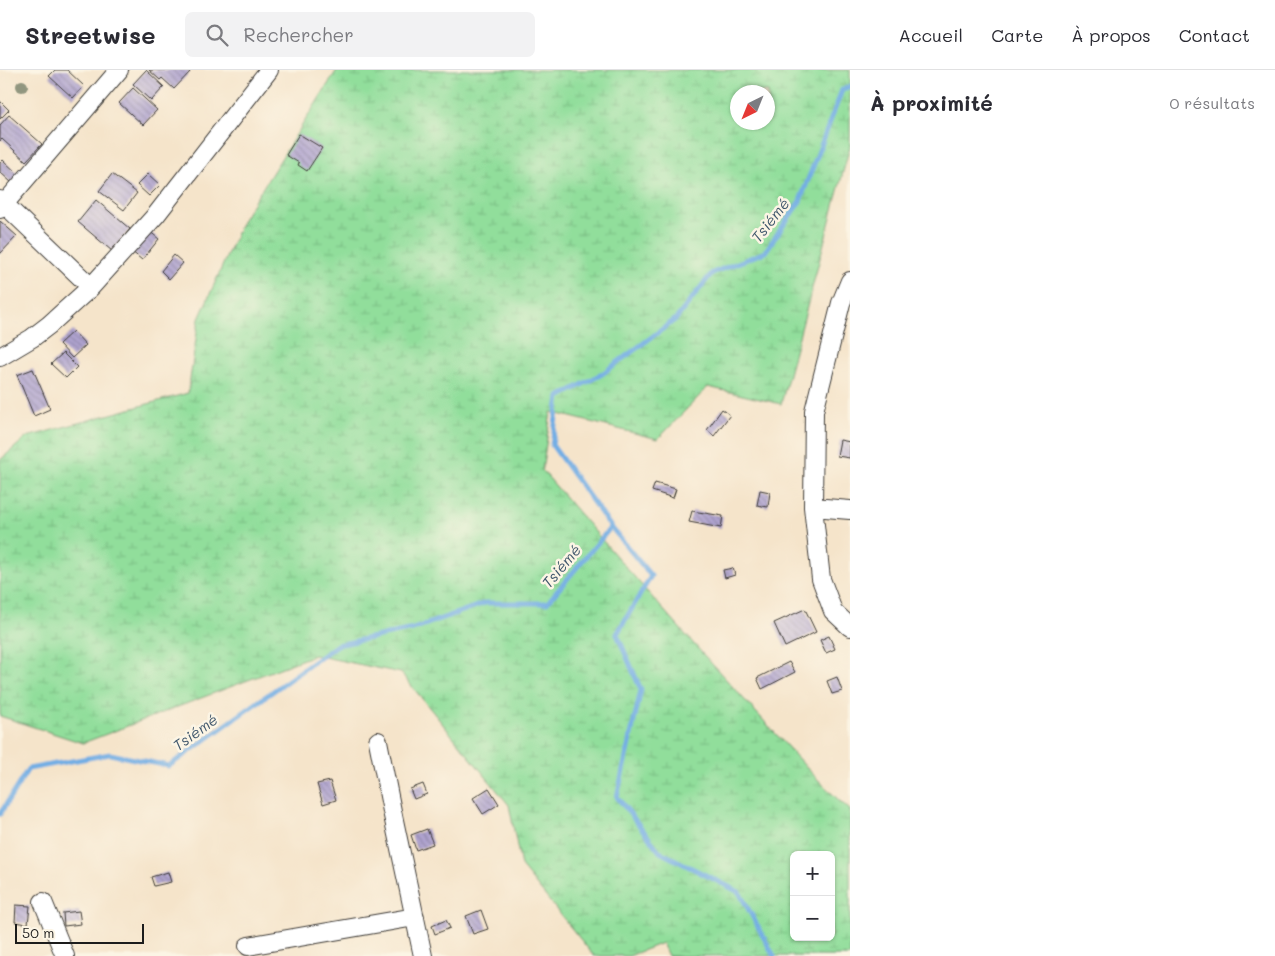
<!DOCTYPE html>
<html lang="fr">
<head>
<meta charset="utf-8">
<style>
  body { margin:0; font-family:Mali,sans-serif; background:#f2f2f3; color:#2b2b33 }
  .controls { position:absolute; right:15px; bottom:15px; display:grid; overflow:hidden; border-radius:8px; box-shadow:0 1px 4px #0004 }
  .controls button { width:45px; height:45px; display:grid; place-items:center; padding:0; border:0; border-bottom:1px solid #e1e1e2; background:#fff; color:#2b2b33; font:25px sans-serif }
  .compass { position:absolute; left:730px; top:15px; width:45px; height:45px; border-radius:50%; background:#fff; box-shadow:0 1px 4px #0004; rotate:223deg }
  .scale { position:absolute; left:15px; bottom:12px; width:129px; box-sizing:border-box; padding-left:5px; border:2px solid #1c1c1c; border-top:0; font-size:14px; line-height:18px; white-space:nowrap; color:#1c1c1c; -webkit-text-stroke:4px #fcf5e5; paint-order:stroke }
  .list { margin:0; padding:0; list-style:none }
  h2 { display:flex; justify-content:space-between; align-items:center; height:65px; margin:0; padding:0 20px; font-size:21px }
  h2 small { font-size:16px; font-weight:400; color:#7c7c81 }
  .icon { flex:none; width:28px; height:28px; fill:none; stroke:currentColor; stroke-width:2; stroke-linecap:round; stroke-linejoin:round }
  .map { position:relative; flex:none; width:850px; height:886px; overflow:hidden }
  header { display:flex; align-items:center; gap:30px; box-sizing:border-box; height:70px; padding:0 25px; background:#fff; border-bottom:1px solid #e1e1e2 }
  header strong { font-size:24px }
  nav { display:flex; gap:28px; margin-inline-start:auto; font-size:18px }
  .search { width:350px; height:45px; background:#f2f2f3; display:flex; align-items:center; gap:12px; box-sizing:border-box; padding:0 18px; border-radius:8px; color:#7c7c81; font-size:19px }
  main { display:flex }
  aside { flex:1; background:#fff }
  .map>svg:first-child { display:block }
</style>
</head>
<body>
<header>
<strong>Streetwise</strong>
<div class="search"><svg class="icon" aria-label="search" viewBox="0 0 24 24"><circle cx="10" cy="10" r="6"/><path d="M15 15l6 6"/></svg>Rechercher</div>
<nav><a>Accueil</a><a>Carte</a><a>À propos</a><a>Contact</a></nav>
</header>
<main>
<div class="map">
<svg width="850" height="886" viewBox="0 0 850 886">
  <defs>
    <pattern id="wetland-marsh" width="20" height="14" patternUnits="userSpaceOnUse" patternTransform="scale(1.25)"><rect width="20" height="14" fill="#91de9b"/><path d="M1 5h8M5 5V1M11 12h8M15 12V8" fill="none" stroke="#7cbe85"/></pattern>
    <pattern id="building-back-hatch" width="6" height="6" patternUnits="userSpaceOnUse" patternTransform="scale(1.25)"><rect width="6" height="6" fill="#afa3cf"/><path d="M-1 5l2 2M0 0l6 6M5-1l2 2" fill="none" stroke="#8e84a7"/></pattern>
  </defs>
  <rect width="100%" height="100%" fill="#fcf5e5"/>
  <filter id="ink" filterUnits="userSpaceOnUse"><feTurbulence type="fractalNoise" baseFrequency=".02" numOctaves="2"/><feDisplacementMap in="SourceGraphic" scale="10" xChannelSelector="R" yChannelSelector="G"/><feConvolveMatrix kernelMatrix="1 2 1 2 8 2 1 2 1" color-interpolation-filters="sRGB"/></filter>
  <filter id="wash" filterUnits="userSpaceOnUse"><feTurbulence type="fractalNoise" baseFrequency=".0096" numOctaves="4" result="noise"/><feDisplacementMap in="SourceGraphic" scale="20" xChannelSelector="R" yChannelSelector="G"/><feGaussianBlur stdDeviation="1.12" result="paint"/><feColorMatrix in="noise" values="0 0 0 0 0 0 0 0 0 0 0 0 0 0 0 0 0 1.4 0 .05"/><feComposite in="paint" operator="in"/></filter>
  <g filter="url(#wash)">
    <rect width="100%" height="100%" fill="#f5e4ca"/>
    <!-- wetland -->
    <path fill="url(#wetland-marsh)" stroke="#567d5c" fill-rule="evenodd" d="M337,0H850V76L781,334L708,317L658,369L551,342L542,400C611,481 681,561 753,639C785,673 815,710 850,740V886H668L662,873L629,886H594L521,796L509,735L401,603L314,585L83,673L0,646V390L27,367L188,323L199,249L243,149ZM738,22H768V52H738ZM794,785H831V867H794Z"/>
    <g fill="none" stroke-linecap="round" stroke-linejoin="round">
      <!-- stream -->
      <path stroke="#73aee4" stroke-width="5" d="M611,457L651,506L617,564L641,620L617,727L660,782L739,822L774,886
        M0,744L28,699L110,684L169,696L337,575L413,559L485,533H547L611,457L552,375L559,327L602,304L676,249L712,203L765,182L800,131L842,20L850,16"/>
    </g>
    <g id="blocks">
      <!-- building -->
      <path fill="url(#building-back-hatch)" d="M55,0H67L84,16L73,28L49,6Z
        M146,0L164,17L151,31L133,14Z
        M149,0H188L190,2L174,19L162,8L160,10Z
        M133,18L157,40L143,55L119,33Z
        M0,31L9,40L0,49Z
        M9,45L42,74L26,91L2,69L0,71V55Z
        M299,64L322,78L307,101L298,95L299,93L286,85Z
        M3,90L19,105L12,113L0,102V93Z
        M112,104L137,123L124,140L99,121Z
        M148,104L160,115L149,126L137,115Z
        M96,130L130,159L112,181L78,152Z
        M0,151L17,166L0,184Z
        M148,160L159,169L142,190L131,181Z
        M174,185L183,193L169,209L161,201Z
        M73,261L86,275L72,288L59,274Z
        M63,283L77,297L66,308L51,294Z
        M33,299L50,339L34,346L17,305Z
        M722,339L730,345L714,366L707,360Z
        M840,370L850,372V388L837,386Z
        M655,413L676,419L673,428L652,421Z
        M760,420L770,422L768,437L757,435Z
        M692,441L723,446L721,458L689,452Z
        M733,498L735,505L725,508L723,500Z
        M805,539L816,562L785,577L774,553Z
        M829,566L835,579L826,583L820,570Z
        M789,592L795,602L762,619L757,608Z
        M837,607L842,621L832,624L827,611Z
        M330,711L336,730L323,734L317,714Z
        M423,714L427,724L414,729L410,719Z
        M489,718L499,734L483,744L473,728Z
        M427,759L433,774L416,780L411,765Z
        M168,802L171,812L154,816L151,807Z
        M16,835L30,836L28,854L15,852Z
        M481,840L488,859L473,864L466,846Z
        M79,841L81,854L64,856L63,843Z
        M446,850L450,858L435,864L432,856Z"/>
    </g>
  </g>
  <g filter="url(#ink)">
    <use href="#blocks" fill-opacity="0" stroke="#3d3a36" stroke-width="1"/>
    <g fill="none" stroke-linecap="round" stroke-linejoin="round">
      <defs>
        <path id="street" d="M0,130L91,217
          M0,139L119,0
          M850,211L841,233L814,341L813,437L821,509L833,541L850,557
          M0,287L32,268L49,255L91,217L156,145L269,0
          M813,437L850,440
          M378,671L392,741L423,886
          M43,832L65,886
          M248,876L415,847"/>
      </defs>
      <!-- street casing -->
      <use href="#street" stroke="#3d3a36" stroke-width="20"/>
      <!-- street -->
      <use href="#street" stroke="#fff" stroke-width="18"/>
    </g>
    <!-- trees -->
    <circle fill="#91967f" cx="22" cy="16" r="6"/>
  </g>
  <g text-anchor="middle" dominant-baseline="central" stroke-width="5" stroke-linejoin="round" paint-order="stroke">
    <!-- water labels -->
    <g font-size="15" font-style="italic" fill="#3f566c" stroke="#fcf5e5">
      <text transform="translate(770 150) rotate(-52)">Tsiémé</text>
      <text transform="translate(561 496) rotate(-50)">Tsiémé</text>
      <text transform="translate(195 662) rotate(-36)">Tsiémé</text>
    </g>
  </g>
</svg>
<div class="controls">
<button>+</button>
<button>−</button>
</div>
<svg class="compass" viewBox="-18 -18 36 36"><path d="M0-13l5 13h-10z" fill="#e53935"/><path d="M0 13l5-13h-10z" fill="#7c7c81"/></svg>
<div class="scale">50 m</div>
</div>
<aside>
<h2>À proximité<small>0 résultats</small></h2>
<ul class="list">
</ul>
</aside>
</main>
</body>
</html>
